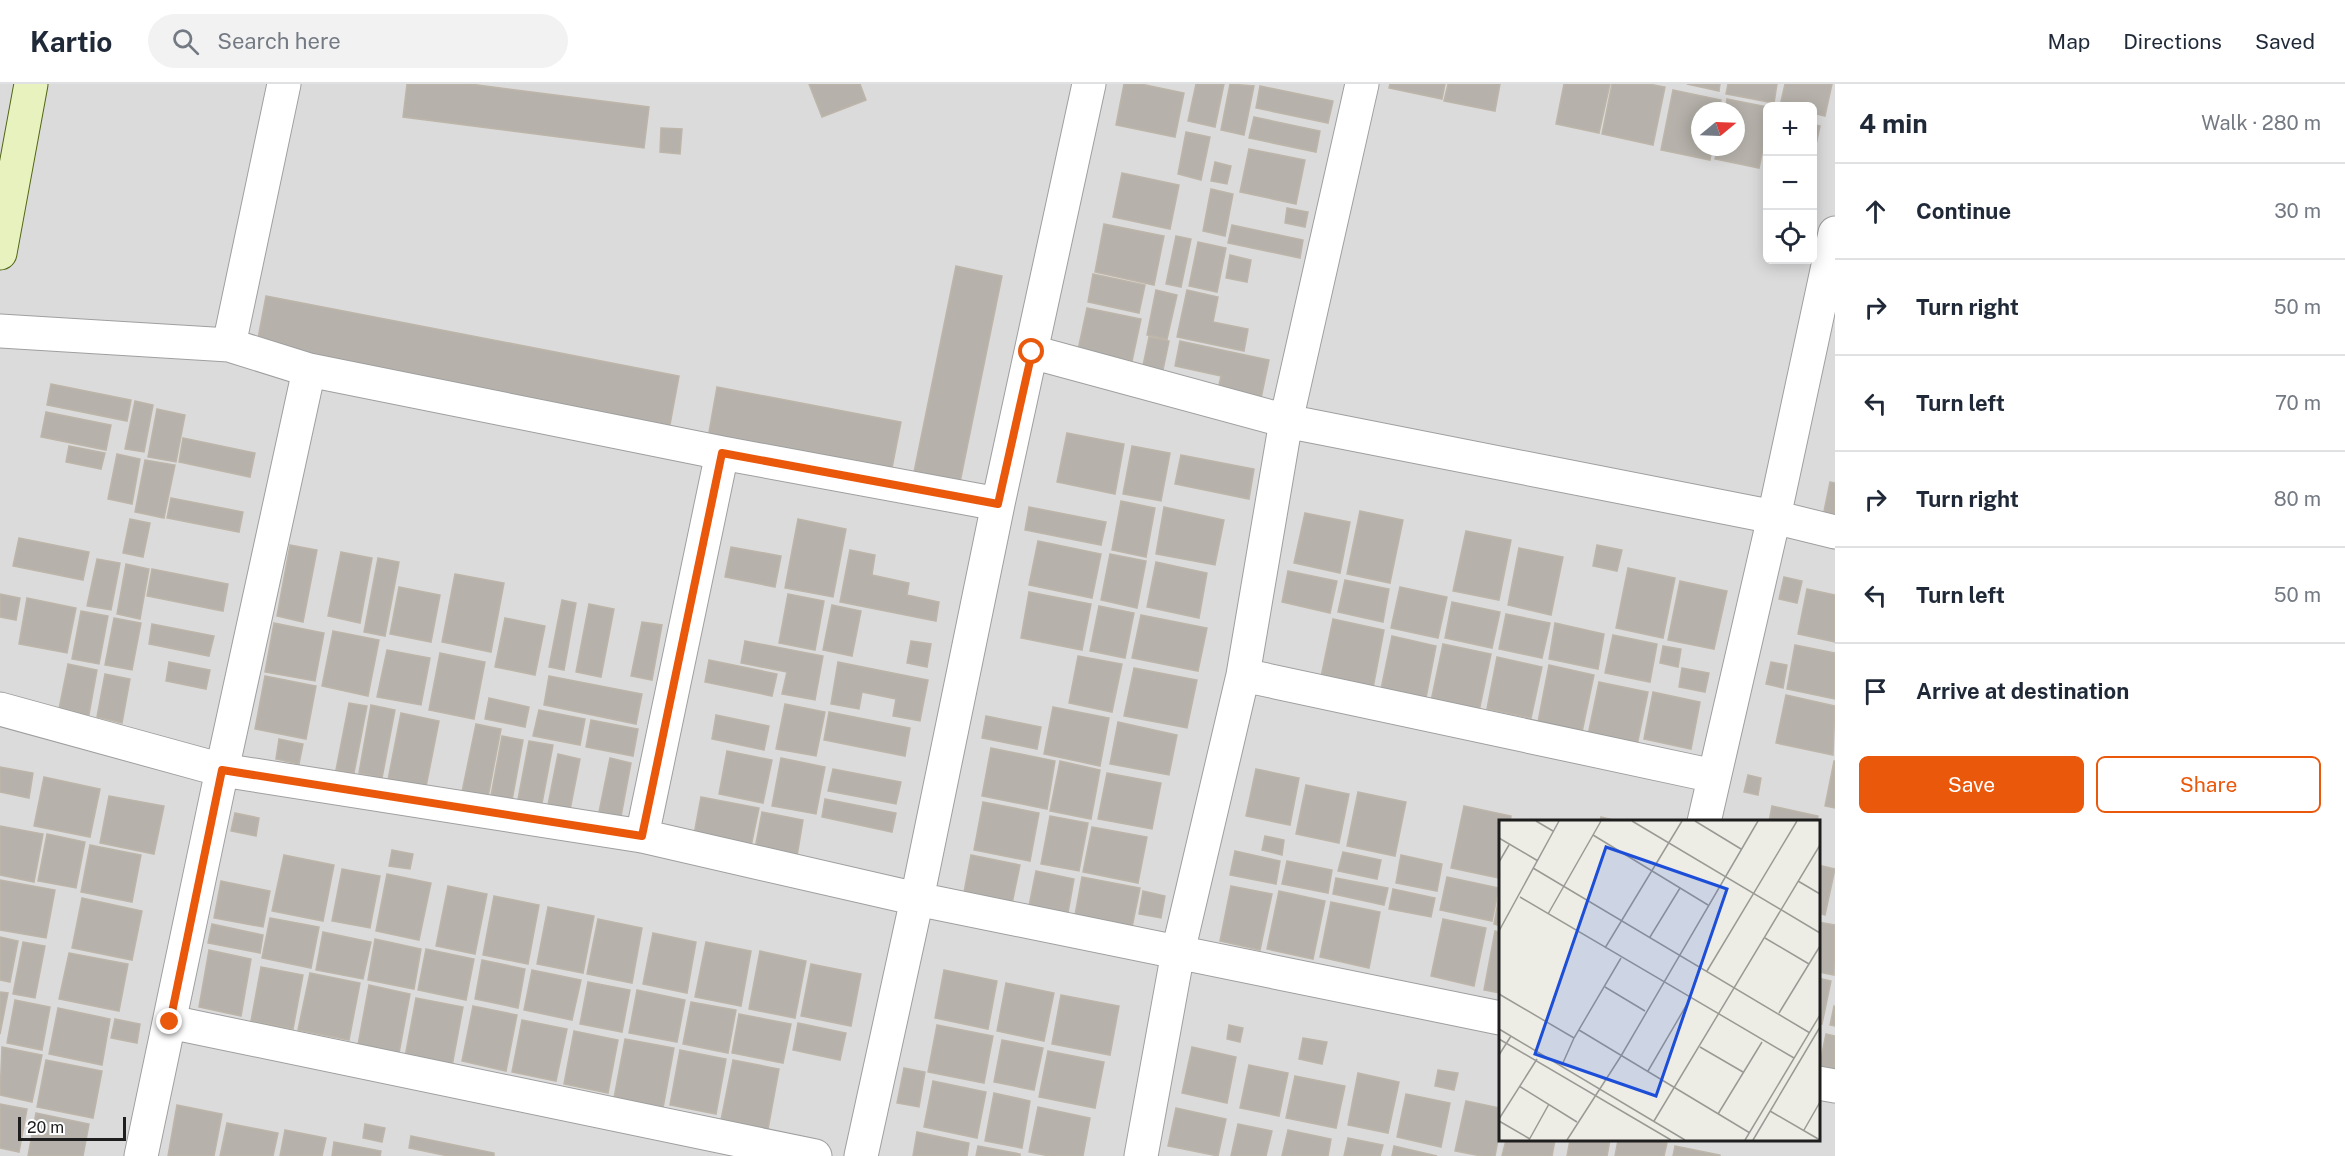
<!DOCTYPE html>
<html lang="en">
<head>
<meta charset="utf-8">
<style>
  body { margin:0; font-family:"Public Sans",sans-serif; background:#f2f2f3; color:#1f2937 }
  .controls { position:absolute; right:18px; top:18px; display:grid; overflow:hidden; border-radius:9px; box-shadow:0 3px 15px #0003 }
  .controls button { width:54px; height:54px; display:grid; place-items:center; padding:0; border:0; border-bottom:2px solid #e0e1e3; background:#fff; color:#1f2937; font:30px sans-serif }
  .compass { position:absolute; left:1691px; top:18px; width:54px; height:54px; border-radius:50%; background:#fff; box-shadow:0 3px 15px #0003; rotate:71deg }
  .scale { position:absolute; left:18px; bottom:15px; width:108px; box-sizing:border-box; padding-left:6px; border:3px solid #1e1e1e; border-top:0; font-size:16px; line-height:21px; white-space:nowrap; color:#1e1e1e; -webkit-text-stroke:4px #fff; paint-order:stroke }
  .stop { position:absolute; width:18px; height:18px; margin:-14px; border:4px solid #ea580c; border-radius:50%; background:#fff }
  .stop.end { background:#ea580c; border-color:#fff; box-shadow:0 2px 6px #0008 }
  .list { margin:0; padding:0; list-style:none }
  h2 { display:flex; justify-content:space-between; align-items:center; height:78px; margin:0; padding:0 24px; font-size:26px }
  h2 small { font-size:20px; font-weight:400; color:#747a83 }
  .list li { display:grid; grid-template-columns:39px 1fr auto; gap:18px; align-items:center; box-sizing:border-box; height:96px; padding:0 24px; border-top:2px solid #e0e1e3 }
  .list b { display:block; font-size:22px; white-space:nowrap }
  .list em { font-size:20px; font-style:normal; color:#747a83 }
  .actions { display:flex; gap:12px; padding:18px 24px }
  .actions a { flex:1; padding:14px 0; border:2px solid #ea580c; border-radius:9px; text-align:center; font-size:21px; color:#ea580c }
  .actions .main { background:#ea580c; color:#fff }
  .icon { flex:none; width:33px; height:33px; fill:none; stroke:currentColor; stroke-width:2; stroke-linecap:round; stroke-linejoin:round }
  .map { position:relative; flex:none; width:1835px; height:1072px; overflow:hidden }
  header { display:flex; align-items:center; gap:36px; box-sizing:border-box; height:84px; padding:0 30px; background:#fff; border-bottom:2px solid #e0e1e3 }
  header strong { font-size:28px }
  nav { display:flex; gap:33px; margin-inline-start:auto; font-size:21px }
  .search { width:420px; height:54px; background:#f2f2f3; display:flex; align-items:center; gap:15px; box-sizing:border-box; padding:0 21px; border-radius:33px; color:#747a83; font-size:22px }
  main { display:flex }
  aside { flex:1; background:#fff }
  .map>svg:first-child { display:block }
</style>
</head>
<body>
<header>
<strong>Kartio</strong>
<div class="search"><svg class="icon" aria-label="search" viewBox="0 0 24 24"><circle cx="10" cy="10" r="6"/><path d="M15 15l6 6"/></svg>Search here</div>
<nav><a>Map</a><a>Directions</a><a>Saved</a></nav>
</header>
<main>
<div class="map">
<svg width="1835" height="1072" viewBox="0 0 1835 1072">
  <rect width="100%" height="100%" fill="#edece5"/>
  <!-- residential -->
  <path fill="#dcdbdb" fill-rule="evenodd" d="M0,0H1835V1072H0ZM1768,22H1812V176H1768ZM1700,27H1736V63H1700ZM1500,738H1818V1056H1500Z"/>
  <!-- building -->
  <path fill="#b6b2ab" stroke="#bdb5a9" stroke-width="1.5" d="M407,0H470L649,23L644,64L403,33Z
    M809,0H860L866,16L822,33Z
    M1124,0H1141L1184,9L1175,53L1116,41Z
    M1196,0H1224L1215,43L1188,37Z
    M1230,0L1254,2L1244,51L1221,46Z
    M1390,0H1445L1442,15L1389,4Z
    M1448,0H1500L1495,27L1444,17Z
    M1564,0H1610L1599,49L1556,40Z
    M1612,0H1649L1665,3L1653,61L1602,50Z
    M1687,0H1720L1719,7Z
    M1728,0H1777L1774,19L1726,10Z
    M1785,0H1832L1825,32L1812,29V22H1780Z
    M1260,2L1333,17L1328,39L1256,24Z
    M1673,6L1721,16L1719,27H1700V63H1712L1710,76L1661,66Z
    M1727,15L1768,23V41L1759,84L1715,75L1718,63H1736V27H1725Z
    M1254,33L1320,47L1316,68L1249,54Z
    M1812,40L1820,42L1812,79Z
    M661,44L682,45L680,70L660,68Z
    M1186,48L1210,53L1201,96L1178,90Z
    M1249,65L1305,76L1296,120L1240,108Z
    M1215,78L1231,82L1227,100L1211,97Z
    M1122,89L1179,101L1170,145L1113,133Z
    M1211,105L1233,110L1225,152L1203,147Z
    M1287,124L1308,128L1305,143L1285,139Z
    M1104,140L1164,152L1154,201L1095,188Z
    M1232,141L1303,156L1300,174L1228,159Z
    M1176,152L1191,155L1181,203L1166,200Z
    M1198,158L1226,164L1217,208L1189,202Z
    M1230,171L1251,176L1247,198L1226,194Z
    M956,182L1002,192L959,403L913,393Z
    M1093,190L1145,201L1139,229L1088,218Z
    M1156,206L1177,211L1167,255L1147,251Z
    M1187,206L1218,213L1213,238L1248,245L1244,267L1177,253Z
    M266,212L679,292L669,346L256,265Z
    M1087,224L1141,235L1132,277L1078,266Z
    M1149,253L1169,257L1160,300L1140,296Z
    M1180,257L1269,276L1259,324L1216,315L1221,292L1175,282Z
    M51,300L131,316L127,337L47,321Z
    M717,303L901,338L891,389L708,354Z
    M135,317L153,321L144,368L125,365Z
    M157,325L185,331L176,378L148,373Z
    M46,328L111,341L106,366L41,353Z
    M1067,349L1124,360L1115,410L1057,398Z
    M183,354L255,369L250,393L179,378Z
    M69,362L105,369L101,385L66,378Z
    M1132,362L1170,369L1161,417L1123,410Z
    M117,370L140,375L132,420L108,415Z
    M1181,371L1254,385L1249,415L1175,400Z
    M145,376L175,381L164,434L135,428Z
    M1830,398L1835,399V445L1821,442Z
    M171,414L243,428L239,448L167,434Z
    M1121,417L1155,424L1146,473L1112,466Z
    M1029,423L1106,438L1101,461L1025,446Z
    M1164,423L1224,436L1215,481L1156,470Z
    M1360,427L1403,436L1390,499L1347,490Z
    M1305,429L1350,438L1340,489L1294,479Z
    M130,435L150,439L143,473L123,469Z
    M798,435L846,445L833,513L785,504Z
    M1466,447L1511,456L1499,516L1453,507Z
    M19,454L89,468L83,496L13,482Z
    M1038,457L1101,470L1092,514L1029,501Z
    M290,461L317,466L303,538L277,532Z
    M1597,461L1622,466L1617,487L1593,482Z
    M731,463L781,472L775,503L725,493Z
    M1519,464L1563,473L1551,531L1508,521Z
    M850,466L875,471L872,491L909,499L907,511L939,518L936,537L840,518Z
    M341,468L372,474L360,539L328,532Z
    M1110,470L1146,477L1137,524L1101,516Z
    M378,474L399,478L385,552L364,548Z
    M97,475L120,479L111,526L87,522Z
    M1156,478L1207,489L1199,534L1147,523Z
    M126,480L149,485L140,535L117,530Z
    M1628,484L1675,494L1663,554L1616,544Z
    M152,485L228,500L223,527L147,512Z
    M1288,487L1337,497L1330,529L1282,518Z
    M455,490L504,499L491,568L442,558Z
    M1784,493L1802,497L1797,519L1779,515Z
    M1345,496L1389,505L1383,538L1338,528Z
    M1680,497L1727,507L1714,565L1668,556Z
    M399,503L440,511L431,558L390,550Z
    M1400,503L1447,513L1438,554L1391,544Z
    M1807,505L1835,511V558L1798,550Z
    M1029,508L1091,520L1082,566L1021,554Z
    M0,510L20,514L16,536L0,533Z
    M788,510L824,517L815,566L779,559Z
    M27,514L76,524L67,569L19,560Z
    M562,516L576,519L564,586L549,583Z
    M1452,518L1500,528L1492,564L1445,554Z
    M589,520L614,525L601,593L576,588Z
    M832,521L861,527L852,572L823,566Z
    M1099,522L1134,529L1125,574L1090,567Z
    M81,527L108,532L99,580L72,575Z
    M1506,530L1550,539L1542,574L1499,565Z
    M1141,531L1207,544L1198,587L1132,574Z
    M114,534L141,539L132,586L105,581Z
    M505,534L545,542L535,591L495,583Z
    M1333,535L1384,546L1373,604L1321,593Z
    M642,538L662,541L652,596L631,592Z
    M274,539L324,549L315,597L265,588Z
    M1555,539L1604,550L1598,585L1549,575Z
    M152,540L214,552L209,572L149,560Z
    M333,547L379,556L368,612L322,602Z
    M1613,551L1657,560L1650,598L1605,589Z
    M1392,552L1436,562L1425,619L1380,610Z
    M745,557L823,572L815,616L782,610L787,588L741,579Z
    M911,557L931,560L927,583L907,579Z
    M1443,560L1491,570L1478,632L1430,622Z
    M1795,561L1835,569V615L1787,605Z
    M1663,562L1681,565L1678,583L1660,579Z
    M387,566L430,574L421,621L377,613Z
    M440,569L485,578L474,635L429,626Z
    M1078,572L1122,580L1112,628L1069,619Z
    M1497,573L1542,583L1531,634L1487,625Z
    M709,576L777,590L772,612L705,598Z
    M169,578L210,586L206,605L166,597Z
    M838,578L928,596L920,637L893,632L896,615L862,608L859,625L831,620Z
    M1771,578L1787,581L1783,604L1766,600Z
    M68,580L97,586L88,636L58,630Z
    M1549,581L1594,591L1582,648L1538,638Z
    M1134,584L1197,596L1187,644L1124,632Z
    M1682,584L1709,589L1705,608L1679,603Z
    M105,590L130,595L122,639L97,633Z
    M265,592L316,602L306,655L255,645Z
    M549,592L642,610L636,640L544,621Z
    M1599,598L1648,608L1636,666L1587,656Z
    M1653,608L1700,618L1691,665L1644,655Z
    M1786,611L1835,622L1833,671L1776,659Z
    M489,614L529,623L525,643L485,635Z
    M349,619L367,622L354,689L336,686Z
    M785,620L825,628L816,672L776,665Z
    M371,621L395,626L382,694L359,689Z
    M1053,623L1109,634L1100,682L1044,670Z
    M539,626L585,635L580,661L533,652Z
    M829,628L910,644L905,672L824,656Z
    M401,629L439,637L426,703L388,696Z
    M716,631L769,642L764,666L712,655Z
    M986,632L1041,643L1037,665L982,654Z
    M591,636L638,645L633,672L586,663Z
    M1118,638L1177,651L1169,691L1110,680Z
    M476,640L501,645L488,713L462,708Z
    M502,652L523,656L511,722L490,717Z
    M279,655L303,660L299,680L276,675Z
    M529,657L553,661L540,730L516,726Z
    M991,664L1055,677L1047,725L982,712Z
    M727,667L772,676L763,719L719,710Z
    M558,670L580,675L568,736L546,731Z
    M610,674L631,679L619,743L597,738Z
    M781,674L825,683L816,730L772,722Z
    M1060,677L1100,686L1091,735L1050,727Z
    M1834,677H1835V724L1825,722Z
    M0,683L33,689L29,714L0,708Z
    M833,685L901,698L896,720L828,707Z
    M1256,685L1299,694L1290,741L1246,732Z
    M1107,689L1161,699L1152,745L1098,735Z
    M1748,691L1761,694L1758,711L1744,708Z
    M44,693L100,705L90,753L34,742Z
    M1306,701L1349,710L1339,759L1296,750Z
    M1358,708L1406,718L1395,772L1347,762Z
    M109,712L164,722L154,770L100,759Z
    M701,713L759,724L750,767L693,756Z
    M825,715L896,729L892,748L822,733Z
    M983,718L1039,729L1030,777L974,766Z
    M1464,722L1511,732L1510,738H1500L1499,794L1451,784Z
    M1772,722L1818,732L1817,738H1769Z
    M762,728L803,736L796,778L754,770Z
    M235,729L259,734L256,752L231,747Z
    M1050,732L1088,739L1079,787L1041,780Z
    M1601,733L1621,738H1600Z
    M0,742L43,750L34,798L0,791Z
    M1092,743L1147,753L1138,799L1083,788Z
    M47,750L85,758L76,804L38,797Z
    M1265,752L1284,756L1282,771L1262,766Z
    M90,761L141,771L132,818L81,808Z
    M392,766L413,770L410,785L389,782Z
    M1235,767L1280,777L1276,800L1230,791Z
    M1343,768L1381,776L1377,795L1338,787Z
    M284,771L334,781L323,837L272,827Z
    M971,771L1020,781L1010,829L962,819Z
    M1401,771L1442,780L1437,807L1396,799Z
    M1287,777L1332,786L1328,809L1282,800Z
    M1818,781L1835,785L1825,831L1818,829Z
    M342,785L380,792L370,844L332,837Z
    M1036,787L1074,795L1066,840L1027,832Z
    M387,790L431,799L419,856L376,847Z
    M1082,793L1140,804L1130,853L1073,842Z
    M1447,793L1499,804L1492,837L1440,826Z
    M1336,794L1388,804L1384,821L1333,810Z
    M0,796L55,806L46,854L0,846Z
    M221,797L270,807L263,843L214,834Z
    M448,802L487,810L475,870L436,862Z
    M1231,802L1272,810L1260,866L1220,857Z
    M1393,805L1435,814L1431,833L1389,825Z
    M1143,807L1165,812L1161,834L1139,830Z
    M1279,807L1325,817L1313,875L1267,865Z
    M1500,807V842L1494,840Z
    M494,812L539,821L528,880L483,871Z
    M82,814L142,827L132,876L72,864Z
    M1331,818L1380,828L1369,884L1320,873Z
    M548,823L594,832L583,889L537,880Z
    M270,834L319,843L311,884L262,874Z
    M598,835L642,844L632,899L587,890Z
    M1443,835L1486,844L1474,902L1431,892Z
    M1818,838L1835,841L1834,891L1818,888Z
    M212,840L263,851L260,869L208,859Z
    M1495,847L1500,848V909L1484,906Z
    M323,848L371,858L363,895L316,886Z
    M653,849L696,858L687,909L643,900Z
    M0,853L18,857L10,898L0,896Z
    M375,855L421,865L414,905L368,896Z
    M23,858L45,862L35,914L13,910Z
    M706,858L751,867L741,922L695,913Z
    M426,865L474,875L466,916L418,906Z
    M209,866L251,875L241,932L199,923Z
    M760,867L806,877L795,934L749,925Z
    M69,869L128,880L119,927L59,915Z
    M482,876L525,885L518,924L475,915Z
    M811,880L861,890L851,942L801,932Z
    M261,883L303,891L293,945L251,937Z
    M532,886L581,896L572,936L524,926Z
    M944,886L997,897L988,945L935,934Z
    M310,889L360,899L349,956L298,946Z
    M1818,894L1831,897L1822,940L1818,939Z
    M588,898L630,906L622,948L580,940Z
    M1006,899L1054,909L1044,957L997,947Z
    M369,901L410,910L399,969L358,961Z
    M637,906L685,916L677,958L629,949Z
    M0,908L8,909L0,950Z
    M1061,911L1119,922L1110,971L1052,960Z
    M416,914L463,923L452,982L405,973Z
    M15,916L50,923L42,966L7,959Z
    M691,918L736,926L728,969L683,960Z
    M473,922L517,931L506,987L462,977Z
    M1834,922L1835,923V942L1830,941Z
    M58,924L110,935L102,981L49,970Z
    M739,930L791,940L783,979L732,969Z
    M115,935L140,940L137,959L111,954Z
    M522,936L567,945L556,997L512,988Z
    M798,939L846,949L840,976L793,966Z
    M937,941L993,952L984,999L928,988Z
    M1229,941L1243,944L1240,958L1227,955Z
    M574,947L618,956L608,1009L564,1000Z
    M1826,950L1835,952V997L1818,988Z
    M1303,954L1327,958L1322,980L1299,975Z
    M625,955L674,964L663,1024L614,1014Z
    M1002,956L1043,964L1034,1006L994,998Z
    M2,963L42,971L32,1018L0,1011Z
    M1192,963L1236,973L1227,1019L1182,1009Z
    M680,966L726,975L716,1030L670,1021Z
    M1048,967L1104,978L1095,1024L1039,1013Z
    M46,976L102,987L93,1034L37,1023Z
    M733,976L779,985L768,1045L721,1036Z
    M1249,981L1288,989L1279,1032L1240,1024Z
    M904,984L925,988L919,1023L897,1019Z
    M1438,986L1458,989L1454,1006L1435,1002Z
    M1358,989L1399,998L1388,1049L1348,1041Z
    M1295,992L1345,1002L1336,1044L1286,1034Z
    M933,997L986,1008L977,1054L924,1043Z
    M994,1009L1030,1017L1022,1064L985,1057Z
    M1406,1010L1450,1019L1441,1063L1397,1053Z
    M1466,1017L1500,1024V1045L1495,1072H1481L1455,1067Z
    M0,1020L27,1025L19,1068L0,1064Z
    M177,1021L222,1030L214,1072H168Z
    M1038,1023L1090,1034L1083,1072H1049L1029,1068Z
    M1176,1024L1226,1035L1218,1072L1168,1062Z
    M36,1029L89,1040L83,1072H28Z
    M227,1039L278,1049L273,1072H220Z
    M365,1040L385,1044L382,1058L363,1054Z
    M1238,1040L1272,1047L1266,1072H1231Z
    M285,1046L326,1054L322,1072H280Z
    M1288,1046L1331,1055L1328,1072H1282Z
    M917,1048L969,1059L967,1072H913Z
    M411,1052L494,1069V1072H448L409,1064Z
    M1348,1054L1383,1061L1380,1072H1344Z
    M1506,1056H1555L1552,1072H1502Z
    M1570,1056H1610L1607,1072H1567Z
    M1618,1056H1649L1667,1059L1664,1072H1615Z
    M334,1058L381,1067L380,1072H332Z
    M978,1062L1020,1070V1072H976Z
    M1394,1062L1437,1072H1392Z
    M1675,1062L1720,1071V1072H1673Z"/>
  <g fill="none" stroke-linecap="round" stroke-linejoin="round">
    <defs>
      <path id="street" d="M0,247L229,261L309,286L722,369L998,420
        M229,261L284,0
        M1032,268L1286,337L1774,433L1835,448
        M1243,591L1714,692
        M0,625L222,686L642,752L917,815L1500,934
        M1704,738L1774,433L1835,149
        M642,752L722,369
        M170,938L815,1072
        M1818,999L1835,1002
        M141,1072L222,686L309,286
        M861,1072L917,815L998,420L1089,0
        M1141,1072L1178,868L1243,591L1286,337L1362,0"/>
      <path id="secondary" d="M0,169L31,0"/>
    </defs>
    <!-- street casing -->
    <use href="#street" stroke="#9f9f9f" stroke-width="35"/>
    <!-- secondary casing -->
    <use href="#secondary" stroke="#506712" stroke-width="35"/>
    <!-- street -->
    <use href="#street" stroke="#fff" stroke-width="33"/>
    <!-- secondary -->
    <use href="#secondary" stroke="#e7f2bf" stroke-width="33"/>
  </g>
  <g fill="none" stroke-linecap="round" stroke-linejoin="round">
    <!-- route -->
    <path stroke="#ea580c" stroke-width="8" d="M170,938L222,686L642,752L722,369L998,420L1032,268"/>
  </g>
  <!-- overview -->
  <g transform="translate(1499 736)">
    <rect width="321" height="321" fill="#edece5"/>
    <path fill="none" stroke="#9a9a95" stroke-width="1.5" d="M37,1L54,11M133,1L321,113M196,1L242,29M94,15L209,85M0,18L39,41M0,42L10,25M34,48L311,213M299,61L321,74M21,77L295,238M49,94L102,1M0,111L60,1M151,117L181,68M266,118L310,144M106,128L183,1M208,151L298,1M106,167L146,191M0,174L75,218M280,193L321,126M0,209L186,320M80,210L251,313M0,219L172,320M201,227L244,252M0,235L12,216M63,245L75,218L122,138M149,251L191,179M20,266L78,302M271,291L321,320M219,294L263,222M0,299L38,239M0,301L31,319M155,301L321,25M305,310L321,282M30,320L50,284M68,320L122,236L259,1M246,320L321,195M254,320L321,207"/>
    <path fill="#1d4ed8" fill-opacity="0.15" stroke="#1d4ed8" stroke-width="3" d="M107,27L228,69L157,276L36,234Z"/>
    <rect width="321" height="321" fill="none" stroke="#1e1e1e" stroke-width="3"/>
  </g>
</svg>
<div class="controls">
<button>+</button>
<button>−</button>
<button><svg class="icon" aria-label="locate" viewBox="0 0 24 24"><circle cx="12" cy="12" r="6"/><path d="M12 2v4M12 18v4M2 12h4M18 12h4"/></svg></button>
</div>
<svg class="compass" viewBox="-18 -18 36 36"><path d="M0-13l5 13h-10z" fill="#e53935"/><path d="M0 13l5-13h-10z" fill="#747a83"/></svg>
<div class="scale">20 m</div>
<div class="stop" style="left:1032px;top:268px"></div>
<div class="stop end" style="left:170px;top:938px"></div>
</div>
<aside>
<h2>4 min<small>Walk · 280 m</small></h2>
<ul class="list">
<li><svg class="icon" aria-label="ahead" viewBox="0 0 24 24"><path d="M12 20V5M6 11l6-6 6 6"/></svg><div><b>Continue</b></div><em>30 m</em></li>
<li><svg class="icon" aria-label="right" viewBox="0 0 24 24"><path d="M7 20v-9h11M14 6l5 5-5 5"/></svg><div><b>Turn right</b></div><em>50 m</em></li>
<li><svg class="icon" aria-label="left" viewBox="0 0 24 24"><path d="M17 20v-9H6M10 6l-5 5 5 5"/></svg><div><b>Turn left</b></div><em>70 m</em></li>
<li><svg class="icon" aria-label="right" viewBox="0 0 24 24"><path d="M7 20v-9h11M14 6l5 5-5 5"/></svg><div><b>Turn right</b></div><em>80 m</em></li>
<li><svg class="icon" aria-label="left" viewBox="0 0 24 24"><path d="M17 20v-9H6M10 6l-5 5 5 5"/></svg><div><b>Turn left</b></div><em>50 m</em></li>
<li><svg class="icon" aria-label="arrive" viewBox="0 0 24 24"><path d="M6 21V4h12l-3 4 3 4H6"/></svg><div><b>Arrive at destination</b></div></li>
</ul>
<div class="actions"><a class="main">Save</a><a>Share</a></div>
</aside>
</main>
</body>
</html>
